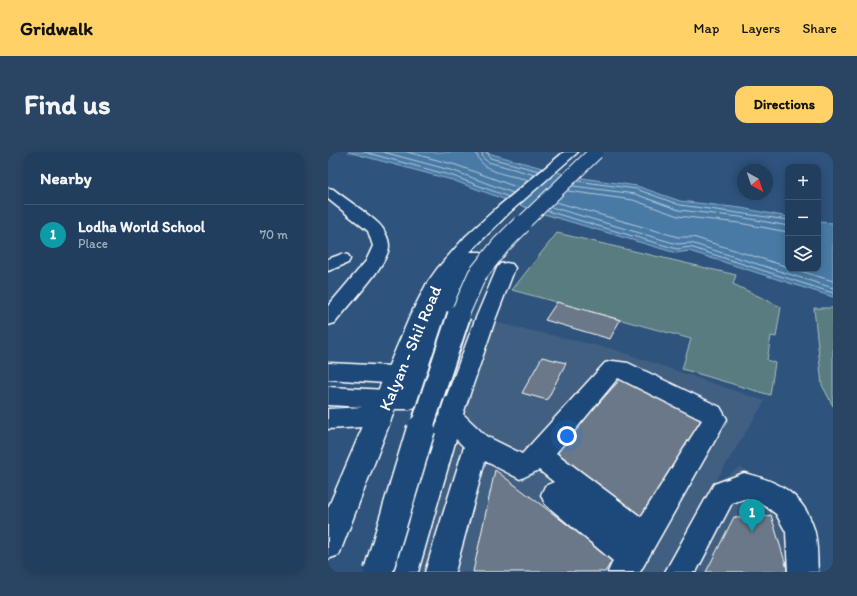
<!DOCTYPE html>
<html lang="en">
<head>
<meta charset="utf-8">
<style>
  body { margin:0; font-family:Itim,sans-serif; background:#2a4564; color:#f1f3f6 }
  .controls { position:absolute; right:12px; top:12px; display:grid; overflow:hidden; border-radius:8px; box-shadow:0 2px 10px #0003 }
  .controls button { width:36px; height:36px; display:grid; place-items:center; padding:0; border:0; border-bottom:1px solid #3f5773; background:#223e5e; color:#f1f3f6; font:20px sans-serif }
  .compass { position:absolute; left:409px; top:12px; width:36px; height:36px; border-radius:50%; background:#223e5e; box-shadow:0 2px 10px #0003; rotate:140deg }
  .you { position:absolute; left:239px; top:284px; width:14px; height:14px; margin:-10px; border:3px solid #fff; border-radius:50%; background:#1a73e8; box-shadow:0 0 0 6px #1a73e833 }
  .badge { display:grid; place-items:center; width:26px; height:26px; border-radius:50%; background:#ffd166; color:#fff; font-size:13px; font-weight:700 }
  .pin { position:absolute; translate:-50% -33px; filter:drop-shadow(0 1px 2px #0008) }
  .pin::after { content:''; position:absolute; top:21px; width:14px; height:12px; background:inherit; clip-path:polygon(0 0,100% 0,50% 100%) }
  .list { margin:0; padding:0; list-style:none }
  h2 { display:flex; justify-content:space-between; align-items:center; height:52px; margin:0; padding:0 16px; font-size:17px }
  h2 small { font-size:13px; font-weight:400; color:#a2aebc }
  .list li { display:grid; grid-template-columns:26px 1fr auto; gap:12px; align-items:center; box-sizing:border-box; height:60px; padding:0 16px; border-top:1px solid #3f5773 }
  .list b { display:block; font-size:15px; white-space:nowrap }
  .list p { margin:0; font-size:13px; white-space:nowrap; color:#a2aebc }
  .list em { font-size:13px; font-style:normal; color:#a2aebc }
  .icon { flex:none; width:22px; height:22px; fill:none; stroke:currentColor; stroke-width:2; stroke-linecap:round; stroke-linejoin:round }
  .map { position:relative; flex:none; width:505px; height:420px; overflow:hidden; border-radius:12px }
  header { display:flex; align-items:center; gap:24px; box-sizing:border-box; height:56px; padding:0 20px; background:#ffd166; color:#111 }
  header strong { font-size:19px }
  nav { display:flex; gap:22px; margin-inline-start:auto; font-size:14px }
  .intro { display:flex; align-items:center; justify-content:space-between; box-sizing:border-box; height:96px; padding:0 24px }
  h1 { margin:0; font-size:28px }
  .button { padding:10px 18px; border-radius:12px; background:#ffd166; color:#111; font-size:14px; font-weight:700 }
  main { display:flex; gap:24px; padding:0 24px }
  aside { flex:1; background:#223e5e; border-radius:12px; box-shadow:0 2px 10px #0003 }
  .map>svg:first-child { display:block }
</style>
</head>
<body>
<header>
<strong>Gridwalk</strong>
<nav><a>Map</a><a>Layers</a><a>Share</a></nav>
</header>
<div class="intro"><h1>Find us</h1><a class="button">Directions</a></div>
<main>
<aside>
<h2>Nearby<small></small></h2>
<ul class="list">
<li><span class="badge" style="background:#0f9aa8">1</span><div><b>Lodha World School</b><p>Place</p></div><em>70 m</em></li>
</ul>
</aside>
<div class="map">
<svg width="505" height="420" viewBox="0 0 505 420">
  <rect width="100%" height="100%" fill="#2e537d"/>
  <filter id="ink" filterUnits="userSpaceOnUse"><feTurbulence type="fractalNoise" baseFrequency=".025" numOctaves="2"/><feDisplacementMap in="SourceGraphic" scale="8" xChannelSelector="R" yChannelSelector="G"/><feConvolveMatrix kernelMatrix="1 2 1 2 8 2 1 2 1" color-interpolation-filters="sRGB"/></filter>
  <g filter="url(#ink)">
    <!-- built -->
    <path fill="#405e81" d="M161,169L285,197L437,249L386,332L412,315L461,340L482,420H92L123,284Z"/>
    <!-- green -->
    <path fill="#587b80" stroke="#acbdc0" d="M229,81L408,123L405,132L453,155L448,185L443,184L439,208L447,211L442,243L354,217L363,187L184,138Z
      M486,156H505V254L494,233Z"/>
    <!-- water -->
    <path fill="#487aa5" stroke="#91afc9" d="M20,0H156L247,25L309,34L352,49L413,56L460,65V117H490V70L505,71V145L361,99L348,101L216,62L124,28Z"/>
    <g fill="none" stroke-linecap="round" stroke-linejoin="round">
      <!-- shore -->
      <path stroke="#b6cadb" stroke-width="1" d="M36,0L125,24L181,45
        M55,0L126,19L185,41
        M79,0L128,13L191,36
        M148,0C153,22 183,23 201,28
        M154,0L155,6L160,10L207,23
        M159,0L162,6L211,19
        M249,29L308,37L352,53L460,68
        M245,34L307,42L351,58L412,65L460,74
        M240,39L305,48L350,64L411,71L460,80
        M228,50L350,85H365L460,115
        M223,55L349,92L363,91L505,136
        M219,59L349,97L362,95L505,141
        M466,117L505,129"/>
    </g>
    <!-- building -->
    <path fill="#6b7889" stroke="#fff" d="M229,150L292,168L282,187L217,168Z
      M214,205L238,211L219,248L194,241Z
      M298,221L374,266L316,372L223,304Z
      M167,318L285,407L277,420H145Z
      M443,363L460,420H378L406,365L426,367Z"/>
    <g fill="none" stroke-linecap="round" stroke-linejoin="round">
      <defs>
        <path id="minor" d="M0,36L5,37C20,49 37,59 51,72C56,77 61,87 61,94C61,112 19,155 7,171L0,173V154L38,109L45,94L40,79L0,47Z
          M14,102L20,103L22,107L20,111L0,119V107Z
          M178,111L184,112L187,116L167,168L135,262L158,284L194,302L277,211L285,209L300,211L392,255L399,267L312,420H280L285,409L217,352L213,343L217,334L226,330L211,318L192,327L157,309L127,420H97L136,295L128,287L90,420H60L110,268L92,248L89,242L92,236C105,231 110,237 118,246L147,168L169,116L172,112ZM290,226L374,268L313,365L228,301Z
          M0,211L85,215L93,218L96,224L93,230L85,233L0,227Z
          M0,235L59,238L67,240L70,247L67,254L58,256L64,264L60,271L52,274L0,277V257L35,255L0,253Z
          M416,321C450,329 475,341 486,377C490,390 489,406 490,420H460L458,380L448,362L432,350L416,347L404,351L368,420H337L386,332Z"/>
        <path id="major" d="M236,0H250L182,60L142,100H153L156,104L139,127L130,145L94,247L90,254L82,257H67L11,403L0,407V356L82,164L99,131L109,117L138,84L171,54Z"/>
      </defs>
      <!-- minor casing -->
      <use href="#minor" stroke="#fff" stroke-width="3"/>
      <!-- major casing -->
      <use href="#major" stroke="#fff" stroke-width="3"/>
      <!-- minor -->
      <use href="#minor" fill="#1f4a7a" fill-rule="evenodd"/>
      <!-- major -->
      <use href="#major" fill="#1f4a7a" fill-rule="evenodd"/>
      <defs>
        <path id="major-bridge-far3" d="M193,73L268,0"/>
        <path id="major-bridge-far2" d="M131,164L149,123L173,93L194,72"/>
        <path id="major-bridge-far1" d="M93,278L131,163"/>
        <path id="major-bridge" d="M50,420L93,277"/>
      </defs>
      <!-- major-bridge-far3 casing -->
      <use href="#major-bridge-far3" stroke="#fff" stroke-width="16" stroke-linecap="butt"/>
      <!-- major-bridge-far2 casing -->
      <use href="#major-bridge-far2" stroke="#fff" stroke-width="20" stroke-linecap="butt"/>
      <!-- major-bridge-far1 casing -->
      <use href="#major-bridge-far1" stroke="#fff" stroke-width="26" stroke-linecap="butt"/>
      <!-- major-bridge casing -->
      <use href="#major-bridge" stroke="#fff" stroke-width="31" stroke-linecap="butt"/>
      <!-- major-bridge-far3 -->
      <use href="#major-bridge-far3" stroke="#1f4a7a" stroke-width="14"/>
      <!-- major-bridge-far2 -->
      <use href="#major-bridge-far2" stroke="#1f4a7a" stroke-width="18"/>
      <!-- major-bridge-far1 -->
      <use href="#major-bridge-far1" stroke="#1f4a7a" stroke-width="22"/>
      <!-- major-bridge -->
      <use href="#major-bridge" stroke="#1f4a7a" stroke-width="28"/>
    </g>
  </g>
  <g text-anchor="middle" dominant-baseline="central" stroke-width="3" stroke-linejoin="round" paint-order="stroke">
    <!-- street labels -->
    <g font-size="17" fill="#fff" stroke="#1f4a7a">
      <text transform="translate(82 196) rotate(-67)">Kalyan - Shil Road</text>
    </g>
  </g>
</svg>
<div class="controls">
<button>+</button>
<button>−</button>
<button><svg class="icon" aria-label="layers" viewBox="0 0 24 24"><path d="M12 4l9 5-9 5-9-5zM3 14l9 5 9-5"/></svg></button>
</div>
<svg class="compass" viewBox="-18 -18 36 36"><path d="M0-13l5 13h-10z" fill="#e53935"/><path d="M0 13l5-13h-10z" fill="#a2aebc"/></svg>
<div class="you"></div>
<div class="pin badge" style="left:424px;top:380px;background:#0f9aa8">1</div>
</div>
</main>
</body>
</html>
